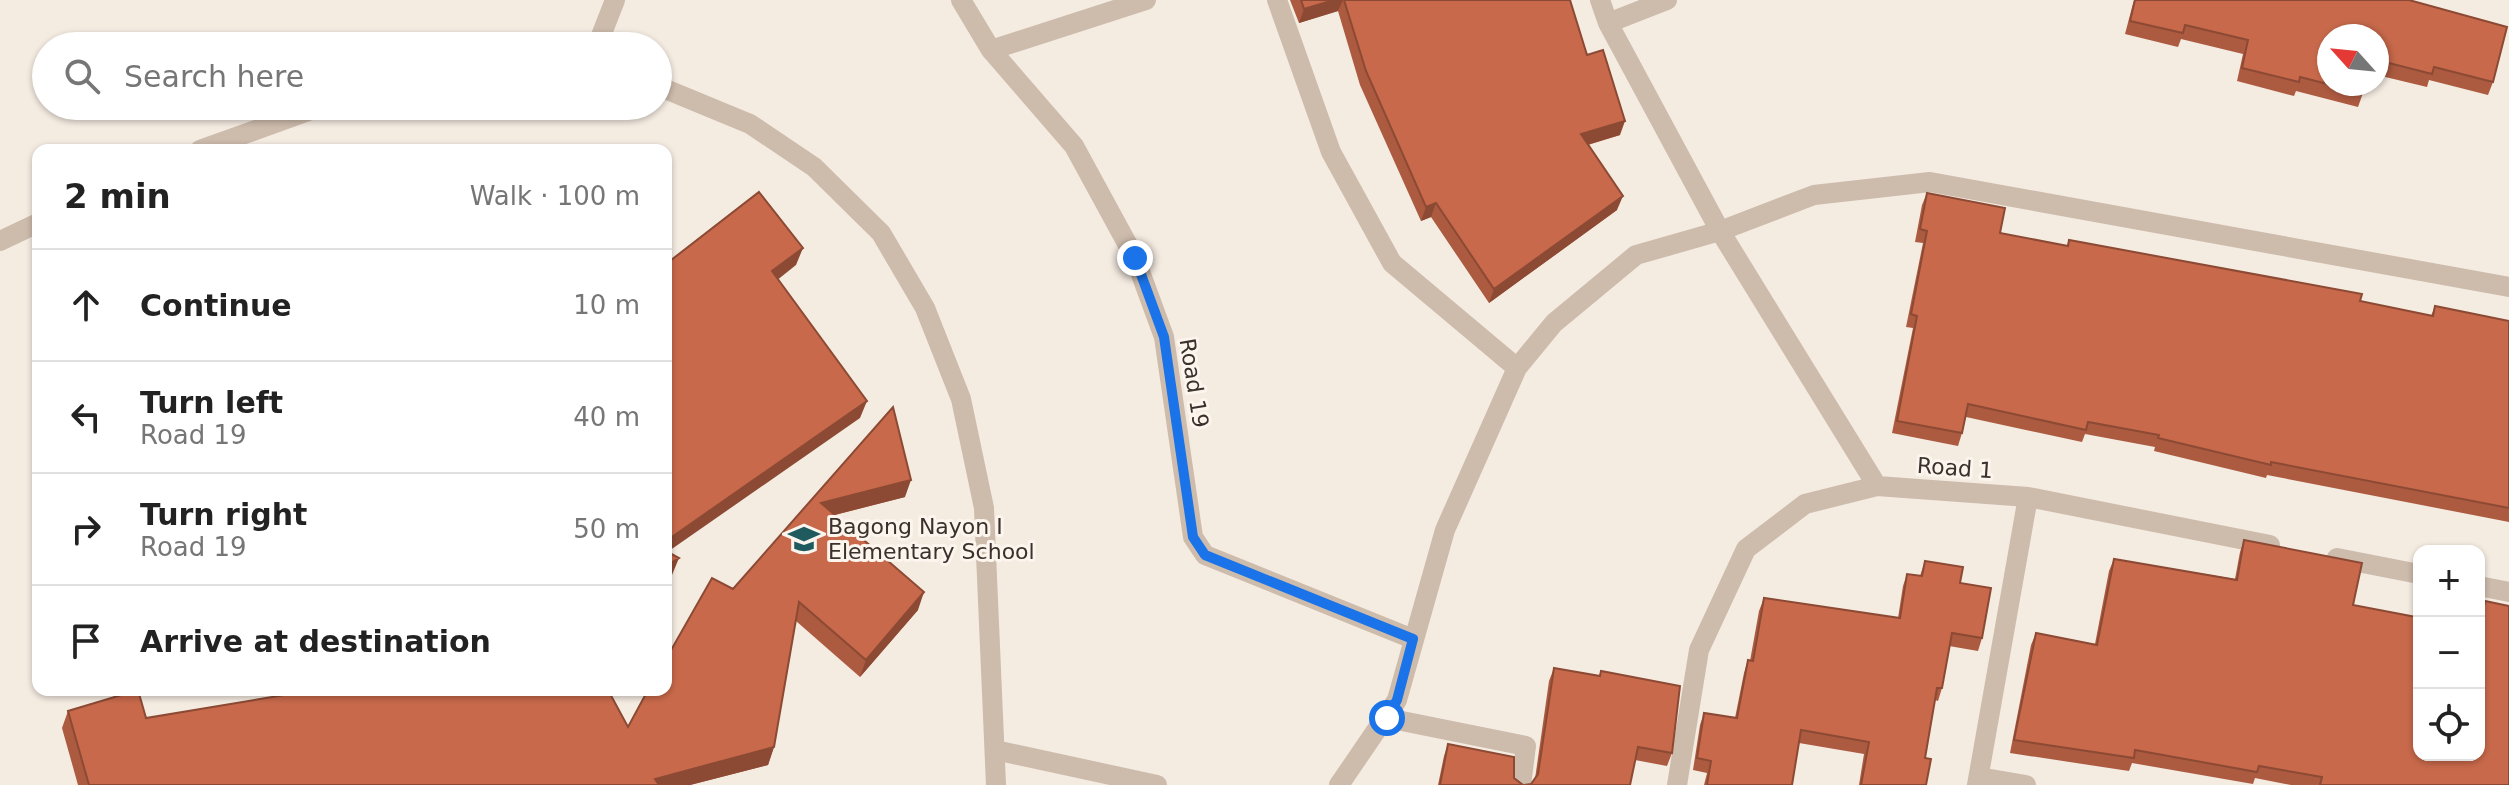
<!DOCTYPE html>
<html lang="en">
<head>
<meta charset="utf-8">
<style>
  body { margin:0; font-family:"DejaVu Sans",sans-serif; background:#f2f2f2; color:#222 }
  .controls { position:absolute; right:24px; bottom:24px; display:grid; overflow:hidden; border-radius:16px; box-shadow:0 2px 6px #0004 }
  .controls button { width:72px; height:72px; display:grid; place-items:center; padding:0; border:0; border-bottom:2px solid #e0e0e0; background:#fff; color:#222; font:40px sans-serif }
  .compass { position:absolute; left:2317px; top:24px; width:72px; height:72px; border-radius:50%; background:#fff; box-shadow:0 2px 6px #0004; rotate:297deg }
  .stop { position:absolute; width:24px; height:24px; margin:-18px; border:6px solid #1a73e8; border-radius:50%; background:#fff }
  .stop.end { background:#1a73e8; border-color:#fff; box-shadow:0 2px 8px #0008 }
  .list { margin:0; padding:0; list-style:none }
  h2 { display:flex; justify-content:space-between; align-items:center; height:104px; margin:0; padding:0 32px; font-size:34px }
  h2 small { font-size:26px; font-weight:400; color:#767676 }
  .list li { display:grid; grid-template-columns:52px 1fr auto; gap:24px; align-items:center; box-sizing:border-box; height:112px; padding:0 32px; border-top:2px solid #e0e0e0 }
  .list b { display:block; font-size:30px; white-space:nowrap }
  .list p { margin:0; font-size:26px; white-space:nowrap; color:#767676 }
  .list em { font-size:26px; font-style:normal; color:#767676 }
  .icon { flex:none; width:44px; height:44px; fill:none; stroke:currentColor; stroke-width:2; stroke-linecap:round; stroke-linejoin:round }
  .map { position:relative; flex:none; width:2509px; height:785px; overflow:hidden }
  .search { position:absolute; background:#fff; box-shadow:0 2px 6px #0004; left:32px; top:32px; width:640px; height:88px; display:flex; align-items:center; gap:20px; box-sizing:border-box; padding:0 28px; border-radius:44px; color:#767676; font-size:30px }
  .panel { position:absolute; background:#fff; box-shadow:0 2px 6px #0004; left:32px; top:144px; width:640px; height:552px; border-radius:16px }
  .map>svg:first-child { display:block }
</style>
</head>
<body>
<div class="map">
<svg width="2509" height="785" viewBox="0 0 2509 785">
  <rect width="100%" height="100%" fill="#f4ebe1"/>
  <g fill="none" stroke-linecap="round" stroke-linejoin="round">
    <!-- minor -->
    <path stroke="#cdbbac" stroke-width="20" d="M961,0L991,50L1074,146L1135,258L1164,337L1193,537L1205,555L1413,639
      M1277,0L1331,152L1392,263L1517,368
      M1600,0L1608,23L1720,231L1877,486
      M1608,23L1667,0
      M597,46L615,0
      M991,50L1146,0
      M658,86L750,124L814,167L881,233L925,308L961,399L984,508L996,785
      M200,150L322,106
      M0,241L38,223
      M2337,558L2419,574
      M2479,586L2509,592
      M1387,718L1526,746L1521,785
      M995,750L1157,785
      M1979,777L2026,785
      M1339,785L1397,700L1445,530L1517,368L1554,323L1636,255L1720,231L1814,195L1930,182L2509,287
      M1677,785L1699,650L1746,549L1805,504L1877,486L2028,497L2270,545
      M1977,785L2028,497"/>
  </g>
  <!-- wall -->
  <path fill="#ac5a40" d="M1290,0H1570L1587,55L1620,135L1588,145L1617,210L1489,303L1431,217L1421,221L1360,85L1338,11L1299,23Z
    M2134,0H2409L2493,82L2488,95L2429,80L2427,87L2377,75V36L2363,93L2358,107L2296,91L2294,96L2237,81L2243,54L2181,39L2178,47L2125,34Z
    M1927,193L2000,233L2067,246L2069,240L2431,316L2435,306L2509,321V522L2267,475L2266,478L2154,451L2155,447L2085,434L2082,442L1966,417L1962,433L1958,446L1892,433L1913,328L1906,327L1923,243L1915,242L1922,205Z
    M893,407L905,497L835,515L918,610L860,677L796,621L774,747L768,765L690,785H78L62,728L68,711L146,718L290,694L628,727L733,589Z
    M2244,540L2353,605L2415,617L2417,611L2479,623L2485,601L2509,785H2291L2255,778L2253,784L2132,763L2129,771L2010,753L2031,645L2036,633L2095,644L2109,571L2114,559L2235,579L2240,552Z
    M1925,561L1960,583L1982,638L1978,651L1949,646L1942,688L1938,701L1935,700L1925,758L1926,785H1859L1864,754L1799,743L1792,785H1704L1707,773L1693,770L1700,725L1704,713L1735,718L1744,673L1748,660L1750,661L1759,611L1764,598L1898,618L1903,586L1907,574L1920,576Z
    M1554,668L1599,676L1601,671L1672,753L1667,766L1635,760L1531,784L1535,779L1549,681Z
    M1448,744L1514,778L1523,785H1438L1444,756Z"/>
  <!-- shaded-wall -->
  <path fill="#8c4a34" d="M1334,0H1343L1338,11L1299,23L1304,9Z
    M1625,121L1620,135L1576,148L1581,134Z
    M1623,196L1617,210L1489,303L1494,289Z
    M1436,203L1431,217L1421,221L1426,207Z
    M803,248L796,265L766,289L772,271Z
    M867,401L860,418L666,553V541Z
    M911,480L905,497L814,520L821,503Z
    M679,558L672,575L666,579V566Z
    M924,592L918,610L860,677L866,660Z
    M774,747L768,765L690,785H653L655,779Z"/>
  <!-- building -->
  <path fill="#c8694b" stroke="#8c4a34" stroke-width="2" d="M1301,0H1334L1304,9Z
    M1344,0H1570L1587,55L1603,50L1625,121L1581,134L1623,196L1494,289L1436,203L1426,207L1366,71Z
    M2135,0H2409L2507,27L2493,82L2434,67L2432,74L2377,60V36H2329V84H2365L2363,93L2300,77L2299,82L2242,68L2248,40L2185,25L2183,33L2130,21Z
    M759,192L803,248L772,271L867,401L666,541V264Z
    M1927,193L2005,208L2000,233L2068,246L2069,240L2362,294L2360,301L2433,316L2435,306L2509,321V508L2271,462V465L2158,438L2159,435L2088,422L2086,430L1968,404L1962,433L1897,421L1917,316L1911,314L1927,231L1920,229Z
    M893,407L911,480L821,503L924,592L866,660L799,602L774,747L655,779L659,785H89L68,711L138,690L146,718L290,694L297,690H608L628,727L648,690H666V659L712,578L733,589Z
    M2244,540L2362,563L2353,605L2416,617L2417,611L2419,612V755H2479V623H2481L2485,601L2509,606V785H2320L2322,777L2259,766L2257,772L2135,750L2134,758L2014,740L2036,633L2097,645L2114,559L2237,580Z
    M666,551L679,558L666,566Z
    M1925,561L1963,567L1960,583L1991,588L1982,638L1952,633L1942,688H1937L1925,758L1931,759L1926,785H1861L1869,742L1801,730L1792,785H1707L1711,761L1697,758L1704,713L1737,718L1748,660L1753,661L1764,598L1900,618L1907,574L1922,576Z
    M1554,668L1600,676L1601,671L1680,686L1672,753L1638,747L1630,785H1524L1531,784L1538,774Z
    M1448,744L1514,757V778L1523,785H1440Z"/>
  <g fill="none" stroke-linecap="round" stroke-linejoin="round">
    <!-- route -->
    <path stroke="#1a73e8" stroke-width="10" d="M1135,258L1164,337L1193,537L1205,555L1413,639L1397,700L1387,718"/>
  </g>
  <!-- icons -->
  <defs>
    <symbol id="school-bare" viewBox="-9 -9 18 18"><path d="M0-5L7-2L0 1L-7-2ZM-4 1L0 2.5L4 1V4Q0 6-4 4Z" fill="#1f5a5e" stroke="#fbf5ee" stroke-width="2.5" paint-order="stroke"/></symbol>
  </defs>
  <g fill-rule="evenodd">
    <use href="#school-bare" x="782" y="517" width="44" height="44"/>
  </g>
  <g text-anchor="middle" dominant-baseline="central" stroke-width="6" stroke-linejoin="round" paint-order="stroke">
    <!-- street labels -->
    <g font-size="22" fill="#3b302b" stroke="#fbf5ee">
      <text transform="translate(1194 383) rotate(81)">Road 19</text>
      <text transform="translate(1955 468) rotate(4)">Road 1</text>
    </g>
    <!-- poi labels -->
    <g font-size="22" fill="#3b302b" stroke="#fbf5ee" text-anchor="start">
      <text x="828" y="526">Bagong Nayon I<tspan x="828" dy="25">Elementary School</tspan></text>
    </g>
  </g>
</svg>
<div class="controls">
<button>+</button>
<button>−</button>
<button><svg class="icon" aria-label="locate" viewBox="0 0 24 24"><circle cx="12" cy="12" r="6"/><path d="M12 2v4M12 18v4M2 12h4M18 12h4"/></svg></button>
</div>
<svg class="compass" viewBox="-18 -18 36 36"><path d="M0-13l5 13h-10z" fill="#e53935"/><path d="M0 13l5-13h-10z" fill="#767676"/></svg>
<div class="stop" style="left:1387px;top:718px"></div>
<div class="stop end" style="left:1135px;top:258px"></div>
<div class="search"><svg class="icon" aria-label="search" viewBox="0 0 24 24"><circle cx="10" cy="10" r="6"/><path d="M15 15l6 6"/></svg>Search here</div>
<section class="panel">
<h2>2 min<small>Walk · 100 m</small></h2>
<ul class="list">
<li><svg class="icon" aria-label="ahead" viewBox="0 0 24 24"><path d="M12 20V5M6 11l6-6 6 6"/></svg><div><b>Continue</b></div><em>10 m</em></li>
<li><svg class="icon" aria-label="left" viewBox="0 0 24 24"><path d="M17 20v-9H6M10 6l-5 5 5 5"/></svg><div><b>Turn left</b><p>Road 19</p></div><em>40 m</em></li>
<li><svg class="icon" aria-label="right" viewBox="0 0 24 24"><path d="M7 20v-9h11M14 6l5 5-5 5"/></svg><div><b>Turn right</b><p>Road 19</p></div><em>50 m</em></li>
<li><svg class="icon" aria-label="arrive" viewBox="0 0 24 24"><path d="M6 21V4h12l-3 4 3 4H6"/></svg><div><b>Arrive at destination</b></div></li>
</ul>
</section>
</div>
</body>
</html>
